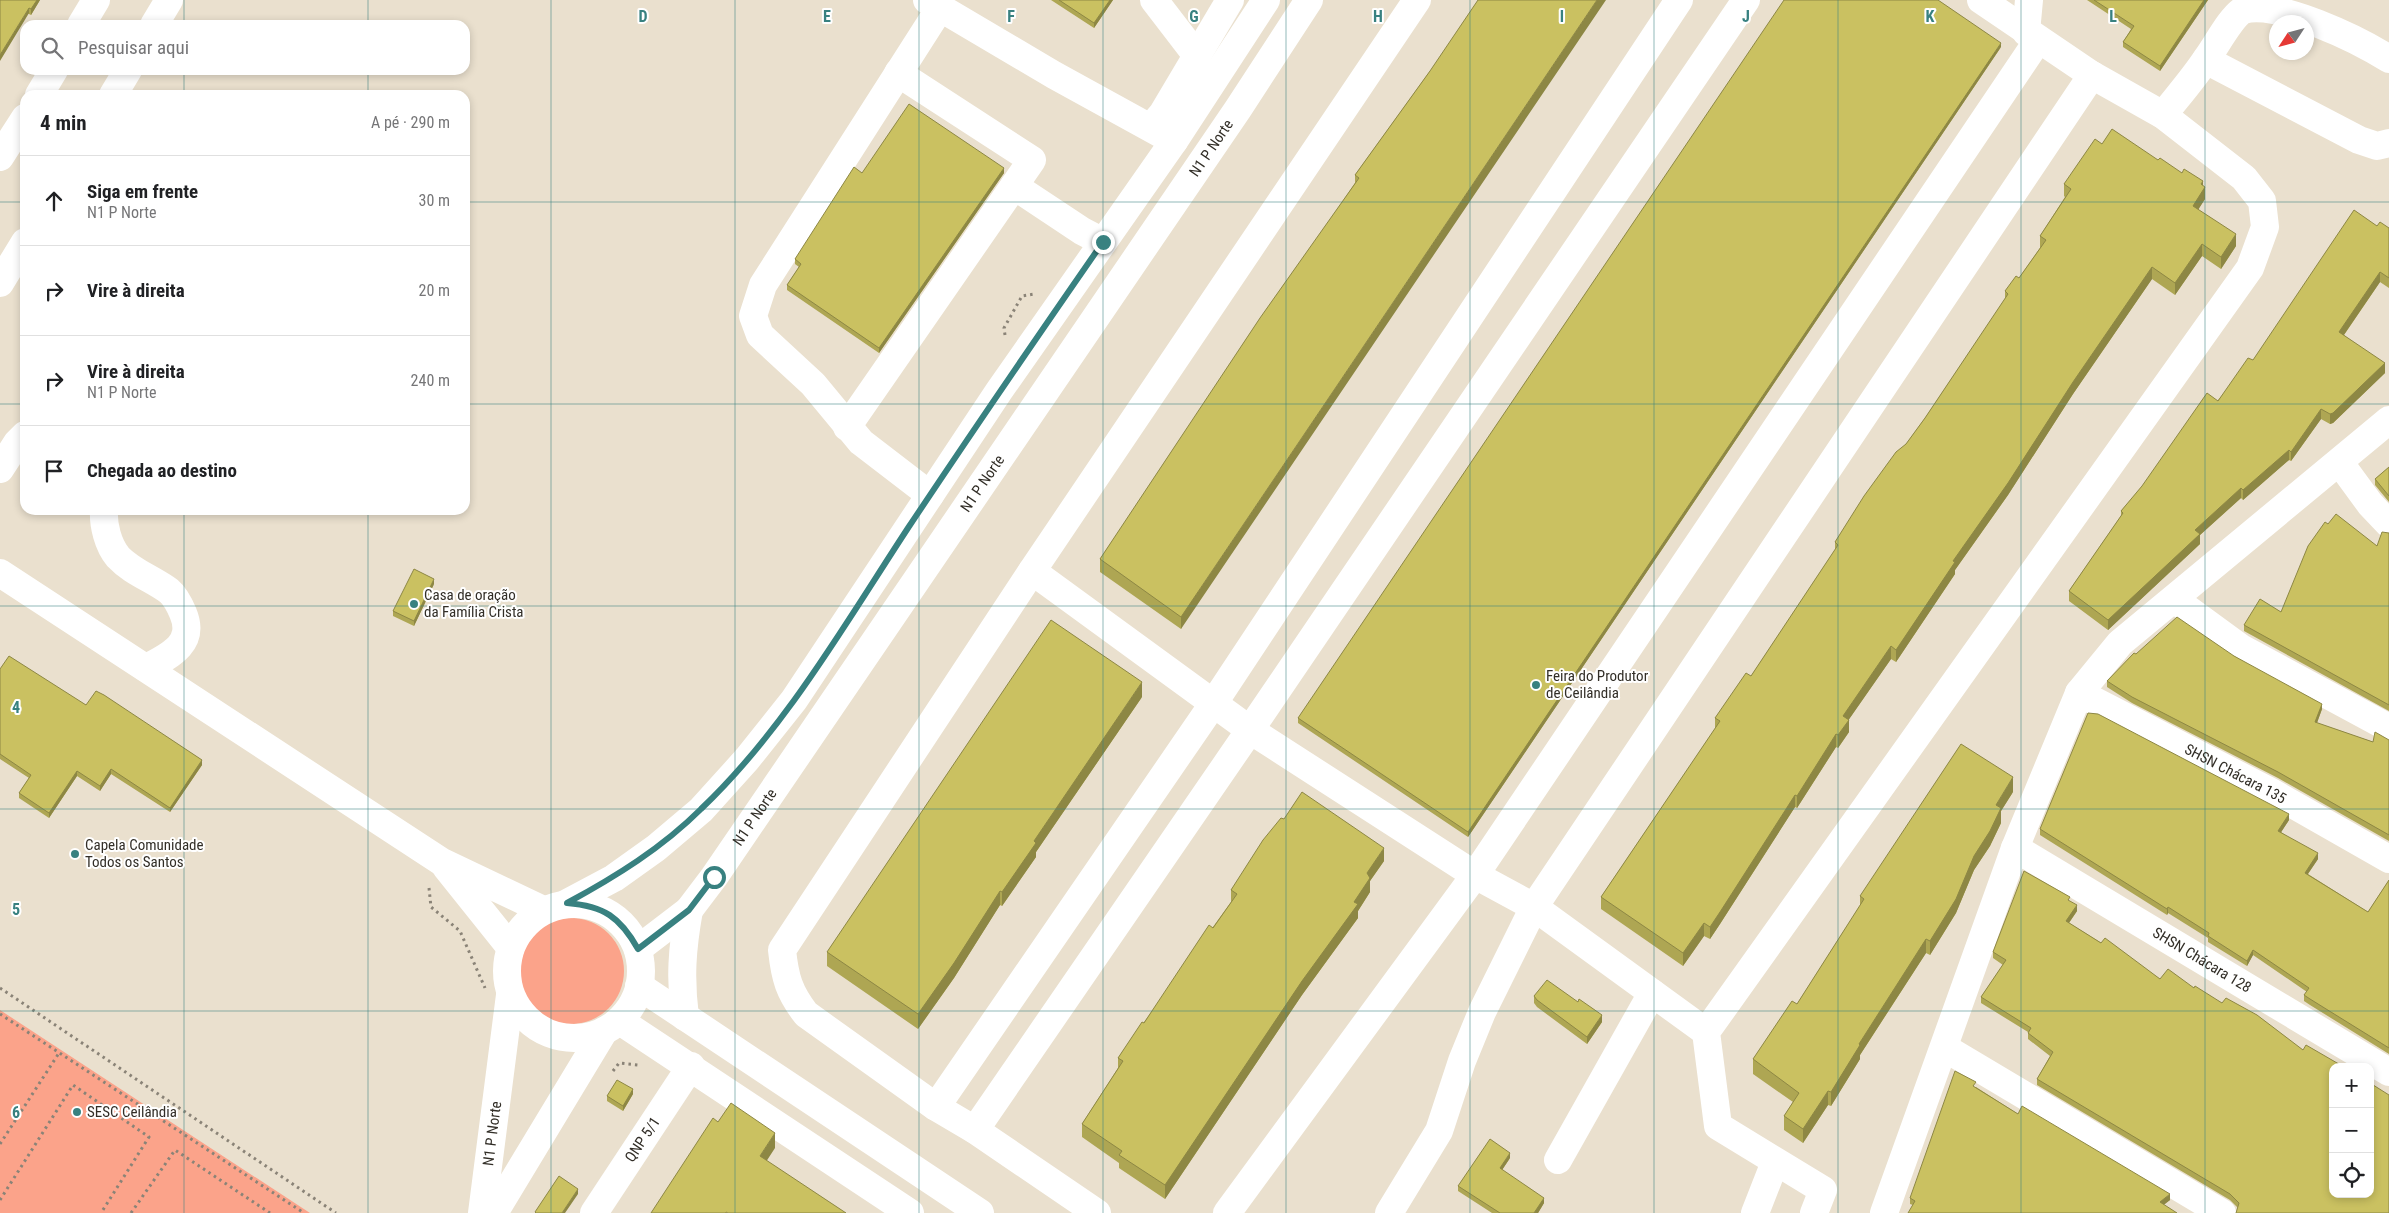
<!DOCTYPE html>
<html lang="pt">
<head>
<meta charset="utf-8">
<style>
  body { margin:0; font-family:"Roboto Condensed",sans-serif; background:#f6f6f6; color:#202124 }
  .controls { position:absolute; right:15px; bottom:15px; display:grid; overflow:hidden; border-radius:10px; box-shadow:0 2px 8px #0003 }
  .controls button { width:45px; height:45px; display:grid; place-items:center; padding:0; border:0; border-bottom:1px solid #e0e0e0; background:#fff; color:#202124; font:25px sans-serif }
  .compass { position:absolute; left:2269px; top:15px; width:45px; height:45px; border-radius:50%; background:#fff; box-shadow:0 2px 8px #0003; rotate:234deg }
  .stop { position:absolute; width:15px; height:15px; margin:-11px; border:4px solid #388180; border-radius:50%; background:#fff }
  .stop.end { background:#388180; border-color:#fff; box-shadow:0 1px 5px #0008 }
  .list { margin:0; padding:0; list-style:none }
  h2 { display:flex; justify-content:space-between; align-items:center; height:65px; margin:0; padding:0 20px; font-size:21px }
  h2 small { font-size:16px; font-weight:400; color:#757577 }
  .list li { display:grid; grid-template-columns:32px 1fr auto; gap:15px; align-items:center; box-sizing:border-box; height:90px; padding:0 20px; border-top:1px solid #e0e0e0 }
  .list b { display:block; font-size:19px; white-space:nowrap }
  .list p { margin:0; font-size:16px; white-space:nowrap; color:#757577 }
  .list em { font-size:16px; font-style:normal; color:#757577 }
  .icon { flex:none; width:28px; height:28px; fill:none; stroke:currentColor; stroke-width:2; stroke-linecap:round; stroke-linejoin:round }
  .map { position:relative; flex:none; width:2389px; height:1213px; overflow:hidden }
  .search { position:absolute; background:#fff; box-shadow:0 2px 8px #0003; left:20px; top:20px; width:450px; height:55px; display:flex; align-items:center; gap:12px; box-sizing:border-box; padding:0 18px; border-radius:15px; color:#757577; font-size:19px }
  .panel { position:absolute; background:#fff; box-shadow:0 2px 8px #0003; left:20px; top:90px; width:450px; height:425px; border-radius:15px }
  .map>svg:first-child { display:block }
</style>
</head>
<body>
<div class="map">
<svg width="2389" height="1213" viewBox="0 0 2389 1213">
  <rect width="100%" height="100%" fill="#eae0ce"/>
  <!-- green -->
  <path fill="#fba38a" d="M518 971a53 53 0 1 1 106 0a53 53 0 1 1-106 0Z
    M0,1010L310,1213H0Z"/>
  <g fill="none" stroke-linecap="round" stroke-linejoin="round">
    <!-- path -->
    <path stroke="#8a8377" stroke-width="3" stroke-dasharray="2.5 4" stroke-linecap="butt" d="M1005,335L1004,328L1022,296L1034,294
      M429,888L431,907L460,931L485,988
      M0,988L336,1213
      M0,1014L304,1213
      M613,1071L619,1063L638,1065
      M0,1144L59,1053
      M0,1200L73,1085L149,1137L101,1213
      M131,1213L175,1150L270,1213"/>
    <!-- minor -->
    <g stroke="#fff" stroke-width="28">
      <path d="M927,0L1054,75L1174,141"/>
      <path d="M1154,0L1197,56"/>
      <path d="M2026,32L2029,0"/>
      <path d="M2206,60L2359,140L2377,146L2389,143"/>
      <path d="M2163,115C2178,96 2194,78 2207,58C2216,46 2231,17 2243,10C2278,0 2359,40 2389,59"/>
      <path d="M1151,127L1163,113L1230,0"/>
      <path d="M1014,186L1082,231L1103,242"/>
      <path d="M847,427L1032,160L898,73"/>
      <path d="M2340,463L2370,504L2389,524"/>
      <path d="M0,469L17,443L25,435"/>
      <path d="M930,495L861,442L813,384L760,335L753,316L763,285L940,8"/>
      <path d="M104,510C103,525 108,545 118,557C132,572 153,579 169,591C175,596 180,606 183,613C196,644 169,656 146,668"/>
      <path d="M1032,571L1250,730L1475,875L1534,907L1706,1032"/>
      <path d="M0,573L442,862L543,910"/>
      <path d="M2174,599L2241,648L2389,728"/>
      <path id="s1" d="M2079,693L2271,792L2389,859"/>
      <path id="s2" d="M2015,848L2389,1072"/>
      <path d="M446,867L510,947"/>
      <path d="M1945,1048L2222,1213"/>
      <path d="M936,1107L1213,704L1679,0"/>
      <path d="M975,1130L1250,730L1746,0"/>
      <path d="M1558,1160L1652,993"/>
      <path id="s3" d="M482,1213L510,995"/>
      <path d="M494,1213L604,1031"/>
      <path id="s4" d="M594,1213L691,1066"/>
      <path d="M1097,1213L975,1130L936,1107L806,1014C789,992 785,978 782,950L1032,571L1417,0"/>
      <path d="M1227,1213L1475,875L2038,40"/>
      <path d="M1389,1213L1439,1131L1462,1061L1482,1012L1534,907L2092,75"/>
      <path d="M1755,1213L1775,1162"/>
      <path d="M1814,1213L1823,1190L1718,1126L1706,1032L2250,268L2265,227L2262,201L2244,178L2163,115L2092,75L1981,0"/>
      <path d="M1884,1213L2015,848L2079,693L2120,643L2389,420"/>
    </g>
    <!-- major -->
    <g stroke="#fff" stroke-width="28">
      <path d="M81,25L96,0"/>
      <path d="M154,25L169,0"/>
      <path d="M39,95L54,70"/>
      <path d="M113,95L128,70"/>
      <path d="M0,157L25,118"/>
      <path d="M0,283L25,242"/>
      <path d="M567,903L614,878L656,848L701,810L747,759L794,700L999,391L1174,141L1266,0"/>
      <circle cx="574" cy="971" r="67"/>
      <path id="s5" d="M638,949L689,910L714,877L1238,109L1309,0"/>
      <path d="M639,986L980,1213"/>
      <path d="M685,1017C680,978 682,949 689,910"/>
      <path d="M620,1021L910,1213"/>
    </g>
  </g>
  <!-- wall -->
  <path fill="#aea653" d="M0,0H40L31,15Z
    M1051,0H1113L1094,28Z
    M2087,0H2208L2160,71L2123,47V42L2131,29Z
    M2001,47L1468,837L1298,723V718Z
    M1430,71L1181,629L1100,572V559L1355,183V175Z
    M2102,144L2158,160L2182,173L2203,186L2205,199L2198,209L2236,246L2221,269L2202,256L2175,295L2152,279L2073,394L2008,495L1955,570V574L1896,662L1891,659L1849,719V732L1838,748L1836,747L1797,808L1795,807L1720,924L1710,939L1704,936L1683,966L1601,909V897L1715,729V718L1751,676L1835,551V542L1925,418L2005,300V291L2019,278L2040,248V236L2065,197L2064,196V184Z
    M862,173H1004L879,353L787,290V285L799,267L795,264V259Z
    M2377,226L2389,228V288L2380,282L2344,335L2385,373L2333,423L2330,424L2321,419L2291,461L2289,460L2243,500L2241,498L2200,535V544L2108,630L2069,601V591L2121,516V511L2253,360Z
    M2389,467V502L2375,485V479Z
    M2328,524L2377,546L2389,533V711L2244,631V625L2281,612Z
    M434,584L414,626L393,616V611Z
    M2136,654L2234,656L2322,709L2317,723L2373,742L2389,740V841L2278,778L2132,703L2107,687V681Z
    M0,669L86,705L202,765L170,812L111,774L100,791L77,776L49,818L19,798V793L29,778L0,759Z
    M1142,697L1036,852V857L1002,906L1000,905L954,978L918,1029L827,966V952Z
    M2013,792L2001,811V823L1990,846L1974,870L1956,913L1930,955L1926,953L1860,1055V1059L1831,1106L1828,1105L1803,1143L1784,1130V1116L1793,1102L1753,1074V1059L1797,1004L1860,906V896Z
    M1284,819L1384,861L1370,881V892L1358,911V918L1302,995L1165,1199L1119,1168V1163L1082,1137V1124L1118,1068V1058L1231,902V890Z
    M2289,820L2281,832L2318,859L2308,874L2368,912L2389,880V1054L2310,1005L2304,1001V995L2307,992L2253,955L2247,966L2208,942V938L2168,913L2167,915L2040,835V829Z
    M2070,901L2077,911L2069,923L2160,979L2194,988L2303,1050L2238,1208L2230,1200L2037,1085V1079L2050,1056L2028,1039V1032L1981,1003V997L2003,965L1993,958V952Z
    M1534,996L1602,1022L1587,1044L1537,1007L1534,1003Z
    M1976,1087L2018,1114L2170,1200L2164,1204L1913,1205L1910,1204V1198Z
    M633,1094L623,1111L607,1101V1096Z
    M1510,1158L1502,1170L1544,1203L1538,1213H1492L1458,1191V1186Z"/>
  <!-- shaded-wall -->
  <path fill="#8d8744" d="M37,0H40L31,15V9Z
    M1110,0H1113L1094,28V23Z
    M1597,0H1606L1181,629V617Z
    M2204,0H2208L2160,71V66Z
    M29,8V13L0,61V55Z
    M2001,43V47L1468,837V832Z
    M1004,168V173L879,353V348Z
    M2203,181V189L2205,187V199L2193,218V206L2201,184Z
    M2236,234V246L2221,269V257Z
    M2202,244V256L2175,295V283Z
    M2152,267V279L2073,394L2008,495L1955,570V574L1896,662V650L1953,561L2073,382Z
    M2380,272V282L2339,342V332Z
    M2385,363V373L2333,423L2330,424V414Z
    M2321,409V419L2291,461V452Z
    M2289,450V460L2243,500V490Z
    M2241,488V498L2200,535V544L2108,630V620L2195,530Z
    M434,579V584L414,626V621Z
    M1891,646V659L1843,728V716Z
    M1142,682V697L1036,852V857L1002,906V892L1034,841Z
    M2322,704V709L2315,728V722Z
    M1849,720V732L1838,748V735Z
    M1836,734V747L1797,808V796Z
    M202,760V765L170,812V808Z
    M111,769V774L100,791V786Z
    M77,771V776L49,818V813Z
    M2013,777V792L2001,811V823L1990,846L1974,870L1956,913L1930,955V941L1996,805Z
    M1795,795V807L1720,924L1710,939V927Z
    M2289,814V820L2278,837V831Z
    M1384,848V861L1370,881V892L1358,911V918L1302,995L1165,1199V1185L1367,873Z
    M2318,853V859L2305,878V873Z
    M1000,891V905L954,978L918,1029V1014Z
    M2077,905V911L2066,927V921Z
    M2168,907V913L2167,915V909Z
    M1704,923V936L1683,966V953Z
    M1926,939V953L1860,1055V1059L1831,1106V1092L1859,1044Z
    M2253,950V955L2247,966V961Z
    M1602,1015V1022L1587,1044V1037Z
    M633,1089V1094L623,1111V1106Z
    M1828,1091V1105L1803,1143V1129Z
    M775,1133V1148L760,1171V1156Z
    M1510,1153V1158L1500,1173V1168Z
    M578,1189V1194L565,1213H562Z
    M2170,1194V1200L2160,1208V1202Z
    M1544,1198V1203L1538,1213H1534Z"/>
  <!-- building -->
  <path fill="#cac161" stroke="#8d8744" d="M0,0H37L31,9L29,8L0,55Z
    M1059,0H1110L1094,23Z
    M1478,0H1597L1181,617L1100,559L1260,318L1359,178L1355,175L1430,71Z
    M1784,0H1938L2001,43L1468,832L1298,718Z
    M2094,0H2204L2160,66L2123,42L2134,26Z
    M909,104L1004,168L879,348L787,285L801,264L795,259L854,167L862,173Z
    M2112,129L2158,160L2160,158L2182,173L2184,169L2203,181L2201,184L2205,187L2193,206L2236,234L2221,257L2202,244L2175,283L2152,267L2073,382L2008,483L1953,561L1955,562L1896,650L1891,646L1843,716L1849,720L1838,735L1836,734L1797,796L1795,795L1720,912L1710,927L1704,923L1683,953L1601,897L1720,721L1715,718L1746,673L1751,676L1838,545L1835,542L1864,496L1896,452L1906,444L1925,418L2008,294L2005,291L2016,276L2019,278L2046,240L2040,236L2071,189L2064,184L2095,139L2102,144Z
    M2354,210L2377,226L2380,222L2389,228V278L2380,272L2339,332L2385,363L2333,413L2330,414L2321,409L2291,452L2289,450L2243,490L2241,488L2195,530L2200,534L2108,620L2069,591L2123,513L2121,511L2142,486L2207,393L2218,401L2248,358L2253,360Z
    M2389,467V496L2375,479Z
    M2336,514L2377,546L2382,532L2389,533V705L2244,625L2260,599L2281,612L2308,546L2325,522L2328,524Z
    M414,569L434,579L414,621L393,611Z
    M2177,617L2234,656L2322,704L2315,722L2373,742L2375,732L2389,740V835L2278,772L2132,697L2107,681L2134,653L2136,654Z
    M1051,620L1142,682L1034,841L1036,843L1002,892L1000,891L954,963L918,1014L827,952Z
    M9,656L86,705L96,691L104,695L202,760L170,808L111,769L100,786L77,771L49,813L19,793L31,775L0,754V669Z
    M2088,713L2098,714L2289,814L2278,831L2318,853L2305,873L2368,912L2389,880V1048L2310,999L2304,995L2309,988L2253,950L2247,961L2208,936L2209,933L2168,907L2167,909L2040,829Z
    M1961,744L2013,777L1996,805L2001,808L1990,831L1974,856L1956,899L1930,941L1926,939L1859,1044L1860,1045L1831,1092L1828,1091L1803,1129L1784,1116L1799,1093L1753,1059L1792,1001L1797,1004L1864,899L1860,896Z
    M1302,792L1384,848L1367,873L1370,878L1354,902L1358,904L1302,981L1165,1185L1119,1155L1122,1151L1082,1124L1123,1061L1118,1058L1142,1022L1144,1023L1209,925L1213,928L1237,894L1231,890L1263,840L1281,818L1284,819Z
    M2024,871L2070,897L2068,900L2077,905L2066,921L2101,943L2105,938L2160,979L2168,969L2194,988L2195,986L2222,1003L2226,998L2257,1015L2303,1050L2306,1045L2344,1067H2333V1194H2370V1083L2389,1095V1213H2236L2239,1203L2230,1194L2037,1079L2053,1052L2028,1033L2031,1028L1981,997L2006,960L1993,952Z
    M1547,980L1578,1002L1579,999L1602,1015L1587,1037L1537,1000L1534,996Z
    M1955,1071L1976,1082L1973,1086L2018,1114L2022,1106L2170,1194L2160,1202L2177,1213H1908L1915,1201L1910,1198Z
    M617,1080L633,1089L623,1106L607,1096Z
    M731,1103L775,1133L760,1156L846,1213H728L726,1212V1213H651L713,1118L718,1122Z
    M1490,1139L1510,1153L1500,1168L1544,1198L1534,1213H1500L1458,1186Z
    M559,1176L578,1189L562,1213H536L535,1212Z"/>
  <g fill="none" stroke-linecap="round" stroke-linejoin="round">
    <!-- route -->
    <path stroke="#388180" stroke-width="6" d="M714,877L689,910L638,949C620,917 604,906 567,903C615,877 662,848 701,809C785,729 845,624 908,528C972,432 1037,337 1103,242"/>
  </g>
  <!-- grid -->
  <path fill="none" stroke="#388180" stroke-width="1" stroke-opacity="0.55" d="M184,0V25M368,0V25M551,0V1213M735,0V1213M919,0V1213M1103,0V1213M1286,0V1213M1470,0V1213M1654,0V1213M1838,0V1213M2021,0V1213M2205,0V1213M184,70V95M368,70V95M0,202H25M465,202H2389M0,404H25M465,404H2389M184,510V1213M368,510V1213M0,606H2389M0,809H2389M0,1011H2389"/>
  <!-- markers -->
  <g fill="#388180" stroke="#fff" stroke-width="2">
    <circle cx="414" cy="604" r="5"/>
    <circle cx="1536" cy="685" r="5"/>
    <circle cx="75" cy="854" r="5"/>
    <circle cx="77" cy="1112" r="5"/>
  </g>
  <g text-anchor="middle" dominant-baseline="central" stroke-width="4" stroke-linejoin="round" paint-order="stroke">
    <!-- street labels -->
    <g font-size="15" fill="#322e27" stroke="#fff">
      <text stroke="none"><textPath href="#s5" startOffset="988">N1 P Norte</textPath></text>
      <text stroke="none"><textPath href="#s5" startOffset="582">N1 P Norte</textPath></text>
      <text stroke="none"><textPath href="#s1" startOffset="176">SHSN Chácara 135</textPath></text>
      <text stroke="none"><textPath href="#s5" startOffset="178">N1 P Norte</textPath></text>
      <text stroke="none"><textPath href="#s2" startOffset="218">SHSN Chácara 128</textPath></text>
      <text stroke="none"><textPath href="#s3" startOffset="80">N1 P Norte</textPath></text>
      <text stroke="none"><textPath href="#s4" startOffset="88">QNP 5/1</textPath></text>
    </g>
    <!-- poi labels -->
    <g font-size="15" fill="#322e27" stroke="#fff" text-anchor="start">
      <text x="424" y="595">Casa de oração<tspan x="424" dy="17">da Família Crista</tspan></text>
      <text x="1546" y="676">Feira do Produtor<tspan x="1546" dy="17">de Ceilândia</tspan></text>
      <text x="85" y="845">Capela Comunidade<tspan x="85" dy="17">Todos os Santos</tspan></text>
      <text x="87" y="1112">SESC Ceilândia</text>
    </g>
  </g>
  <g font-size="16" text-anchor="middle" font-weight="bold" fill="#388180" stroke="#fff" stroke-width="4" stroke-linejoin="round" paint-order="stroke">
    <text x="643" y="22">D</text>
    <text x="827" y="22">E</text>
    <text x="1011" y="22">F</text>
    <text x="1194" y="22">G</text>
    <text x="1378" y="22">H</text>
    <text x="1562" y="22">I</text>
    <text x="1746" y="22">J</text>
    <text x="1930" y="22">K</text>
    <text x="2113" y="22">L</text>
    <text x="16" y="713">4</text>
    <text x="16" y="915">5</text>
    <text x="16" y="1118">6</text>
  </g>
</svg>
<div class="controls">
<button>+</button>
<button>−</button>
<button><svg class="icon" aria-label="locate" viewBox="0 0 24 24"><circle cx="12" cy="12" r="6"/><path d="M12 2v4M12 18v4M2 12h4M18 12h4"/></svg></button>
</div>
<svg class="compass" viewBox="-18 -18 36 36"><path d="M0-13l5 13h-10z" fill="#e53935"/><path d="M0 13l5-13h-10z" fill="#757577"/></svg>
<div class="stop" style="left:714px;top:877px"></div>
<div class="stop end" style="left:1103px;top:242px"></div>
<div class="search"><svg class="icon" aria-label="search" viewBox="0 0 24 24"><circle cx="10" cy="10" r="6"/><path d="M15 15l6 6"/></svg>Pesquisar aqui</div>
<section class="panel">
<h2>4 min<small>A pé · 290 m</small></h2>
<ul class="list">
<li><svg class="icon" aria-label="ahead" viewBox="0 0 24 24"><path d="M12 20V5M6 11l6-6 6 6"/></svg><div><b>Siga em frente</b><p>N1 P Norte</p></div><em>30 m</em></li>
<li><svg class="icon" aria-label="right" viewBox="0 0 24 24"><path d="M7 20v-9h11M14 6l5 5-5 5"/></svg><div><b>Vire à direita</b></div><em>20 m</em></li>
<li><svg class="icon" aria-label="right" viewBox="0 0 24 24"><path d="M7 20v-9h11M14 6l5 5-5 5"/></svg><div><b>Vire à direita</b><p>N1 P Norte</p></div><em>240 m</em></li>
<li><svg class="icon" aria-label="arrive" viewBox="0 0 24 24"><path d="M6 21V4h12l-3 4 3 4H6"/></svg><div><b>Chegada ao destino</b></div></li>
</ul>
</section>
</div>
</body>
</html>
